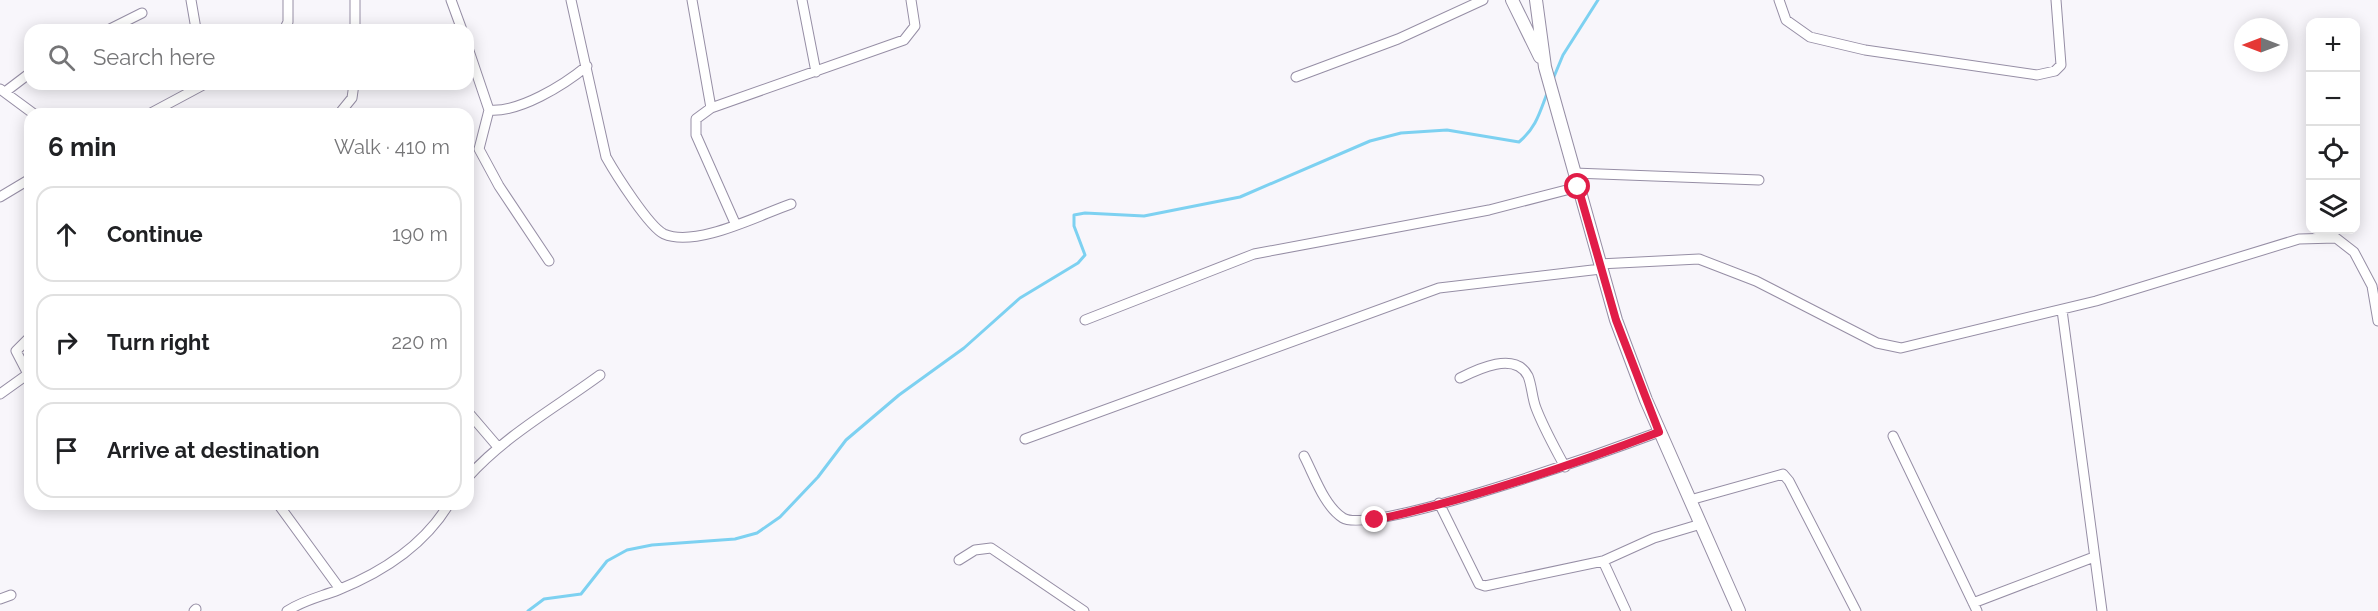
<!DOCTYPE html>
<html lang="en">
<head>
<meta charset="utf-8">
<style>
  body { margin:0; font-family:Raleway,sans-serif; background:#f2f2f2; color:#202124 }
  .controls { position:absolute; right:18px; top:18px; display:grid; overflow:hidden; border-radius:12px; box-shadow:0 3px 15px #0003 }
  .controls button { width:54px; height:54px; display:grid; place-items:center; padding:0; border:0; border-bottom:2px solid #e0e0e0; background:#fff; color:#202124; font:30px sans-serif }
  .compass { position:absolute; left:2234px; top:18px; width:54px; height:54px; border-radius:50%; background:#fff; box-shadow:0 3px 15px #0003; rotate:270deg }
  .stop { position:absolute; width:18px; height:18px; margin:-14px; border:4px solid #e11d48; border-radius:50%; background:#fff }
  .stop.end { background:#e11d48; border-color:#fff; box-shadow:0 2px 6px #0008 }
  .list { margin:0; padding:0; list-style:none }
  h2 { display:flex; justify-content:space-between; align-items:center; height:78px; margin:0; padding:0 24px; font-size:26px }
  h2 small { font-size:20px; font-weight:400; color:#757577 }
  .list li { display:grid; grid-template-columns:39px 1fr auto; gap:18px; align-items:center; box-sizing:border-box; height:96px; margin:0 12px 12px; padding:0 12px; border:2px solid #e0e0e0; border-radius:18px }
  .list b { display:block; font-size:22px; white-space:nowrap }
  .list em { font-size:20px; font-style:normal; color:#757577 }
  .icon { flex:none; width:33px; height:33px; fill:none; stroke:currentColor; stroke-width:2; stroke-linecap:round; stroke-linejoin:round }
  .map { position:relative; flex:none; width:2378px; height:611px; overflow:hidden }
  .search { position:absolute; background:#fff; box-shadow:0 3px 15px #0003; left:24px; top:24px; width:450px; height:66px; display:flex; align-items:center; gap:15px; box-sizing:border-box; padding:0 21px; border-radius:18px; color:#757577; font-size:22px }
  .panel { position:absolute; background:#fff; box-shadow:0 3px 15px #0003; left:24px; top:108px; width:450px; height:402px; border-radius:18px }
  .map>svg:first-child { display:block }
</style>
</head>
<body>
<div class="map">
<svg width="2378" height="611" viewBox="0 0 2378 611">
  <rect width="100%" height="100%" fill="#f8f6fb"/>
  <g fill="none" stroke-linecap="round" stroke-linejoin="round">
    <!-- stream -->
    <path stroke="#7dd1f1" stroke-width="3" d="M1553,79L1563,55L1598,0
      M528,611L544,599L581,594L607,561L627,550L652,545L735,539L757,533L780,517L818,477L846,440L899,395L964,348L1020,298L1078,263L1085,255L1074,226V215L1085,213L1144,216L1240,197L1370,141L1401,133L1447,130L1519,142C1537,127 1540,111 1548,91"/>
    <defs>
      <path id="street" d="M191,0L196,29
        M451,0L462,30
        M571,0L606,157C615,173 649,227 664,234C696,248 759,215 791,204
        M692,0L711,108
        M802,0L816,72
        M1779,0L1786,20L1810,37L1865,50L2037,75L2055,71L2061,65L2056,0
        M108,30L142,13
        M284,30L288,22V0
        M355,30V0
        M468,48L489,110L479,149L499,186L549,261
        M1296,77L1398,39L1483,0
        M0,89L34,114
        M5,92L30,73
        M489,110C519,113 564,85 587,66
        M149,114L205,84
        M339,114L352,98L354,84
        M1574,173L1759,180
        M0,197L30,179
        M735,223L696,135V119L711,108L904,40L915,26L911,0
        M1599,264L1699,259L1756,281L1877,343L1901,348L2096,301L2299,239L2336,238L2354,252L2372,286L2378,321
        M2062,310L2102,611
        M1085,320L1254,254L1489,210L1578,187
        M30,337L16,351L30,378
        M1460,378C1478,369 1515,351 1528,376C1532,386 1532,398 1536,408C1544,429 1555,448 1565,467
        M0,394L28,374
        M468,412L498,447
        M1893,436L1977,611
        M1025,439L1439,288L1601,269
        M1304,456C1314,475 1324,506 1343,518C1372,536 1616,448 1659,432
        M468,477C506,435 555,408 600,375
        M1690,500L1783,474L1789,481L1856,611
        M1439,503L1479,584L1485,586L1603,561
        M278,504L340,589
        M959,560L975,550L991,548L1084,611
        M0,599L11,595
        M1973,603L2094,557
        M194,611L196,609
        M287,611C304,600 320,597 338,590C383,572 424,545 449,504
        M1626,611L1603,561L1654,538L1701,524"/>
      <path id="secondary" d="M1512,0L1540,57
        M1536,0L1545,67L1616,320L1646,400L1739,611"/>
    </defs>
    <!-- street casing -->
    <use href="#street" stroke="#968ea5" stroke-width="11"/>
    <!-- secondary casing -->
    <use href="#secondary" stroke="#968ea5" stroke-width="14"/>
    <!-- street -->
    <use href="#street" stroke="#fff" stroke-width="9"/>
    <!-- secondary -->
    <use href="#secondary" stroke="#fff" stroke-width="12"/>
  </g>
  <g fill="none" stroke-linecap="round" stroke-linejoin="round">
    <!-- route -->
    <path stroke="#e11d48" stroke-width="8" d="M1375,520C1472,499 1567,467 1659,432L1616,320L1578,187"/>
  </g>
</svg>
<div class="controls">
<button>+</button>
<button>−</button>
<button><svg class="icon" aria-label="locate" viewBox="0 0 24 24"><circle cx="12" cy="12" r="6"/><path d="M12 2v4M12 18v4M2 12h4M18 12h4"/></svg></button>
<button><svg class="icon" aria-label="layers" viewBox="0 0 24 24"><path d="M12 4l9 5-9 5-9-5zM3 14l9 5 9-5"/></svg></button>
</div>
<svg class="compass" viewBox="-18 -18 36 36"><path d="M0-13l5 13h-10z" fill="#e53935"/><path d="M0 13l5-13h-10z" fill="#757577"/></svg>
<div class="stop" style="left:1578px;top:187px"></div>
<div class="stop end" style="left:1375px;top:520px"></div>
<div class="search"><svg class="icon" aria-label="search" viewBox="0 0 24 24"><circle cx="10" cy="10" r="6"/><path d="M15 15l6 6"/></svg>Search here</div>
<section class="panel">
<h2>6 min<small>Walk · 410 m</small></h2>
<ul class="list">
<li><svg class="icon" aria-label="ahead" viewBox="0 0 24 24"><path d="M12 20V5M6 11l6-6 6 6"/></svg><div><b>Continue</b></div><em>190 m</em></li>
<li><svg class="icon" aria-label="right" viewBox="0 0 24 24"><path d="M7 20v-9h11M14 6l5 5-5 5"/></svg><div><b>Turn right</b></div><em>220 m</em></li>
<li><svg class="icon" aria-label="arrive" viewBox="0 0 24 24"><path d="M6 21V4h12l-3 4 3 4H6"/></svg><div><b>Arrive at destination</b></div></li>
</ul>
</section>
</div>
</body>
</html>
